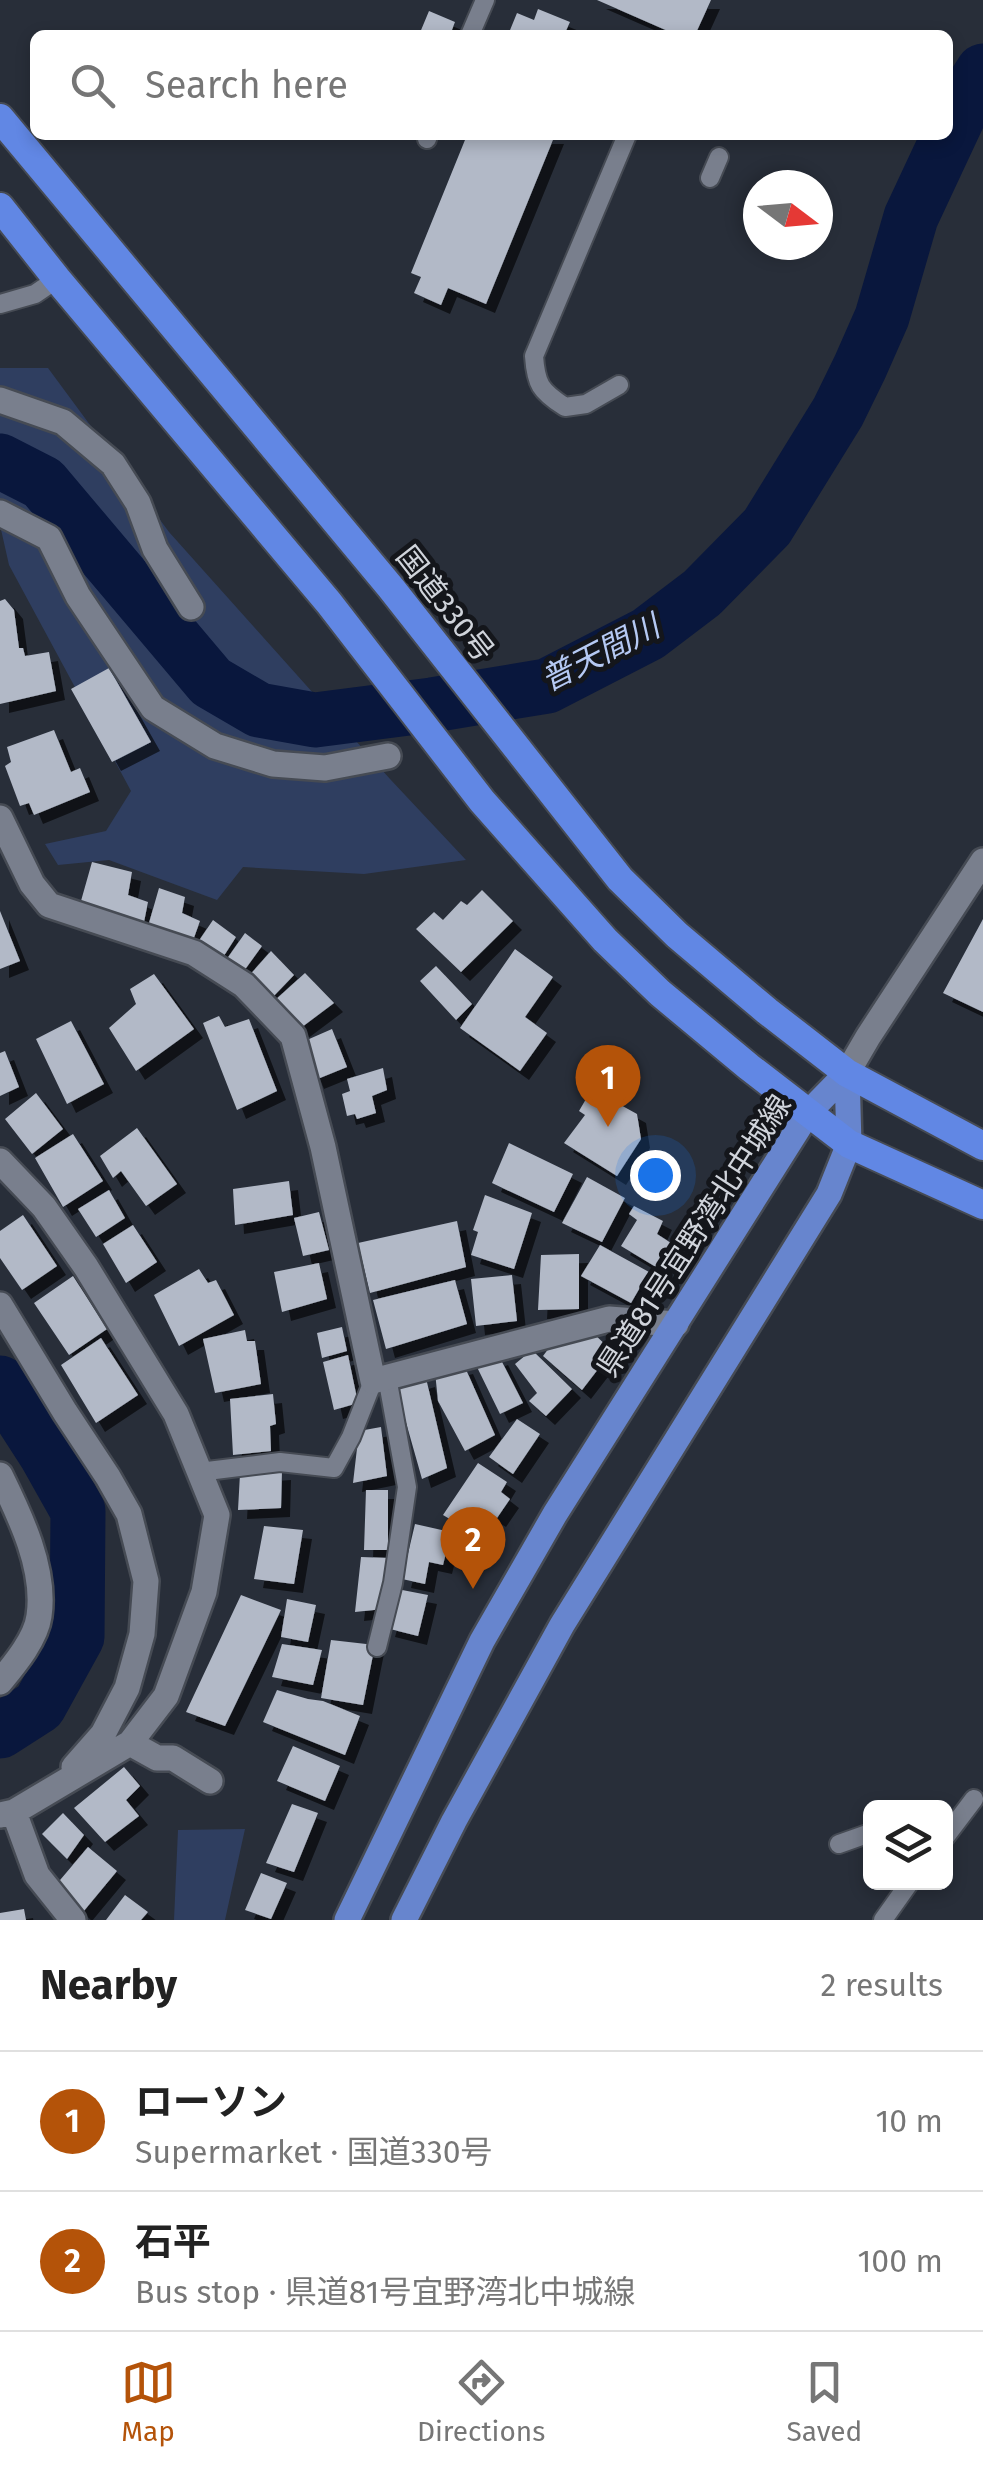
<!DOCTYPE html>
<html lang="en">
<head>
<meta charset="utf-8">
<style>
  body { margin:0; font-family:"Fira Sans","Noto Sans JP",sans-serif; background:#f2f2f2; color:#222 }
  .controls { position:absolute; right:30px; bottom:30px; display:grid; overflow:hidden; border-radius:15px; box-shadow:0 5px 15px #0003 }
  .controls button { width:90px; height:90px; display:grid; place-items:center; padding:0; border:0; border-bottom:2px solid #e0e0e0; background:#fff; color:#222; font:50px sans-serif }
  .compass { position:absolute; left:743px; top:170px; width:90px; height:90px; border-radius:50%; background:#fff; box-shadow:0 5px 15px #0003; rotate:106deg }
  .you { position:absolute; left:655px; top:1175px; width:35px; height:35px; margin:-25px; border:8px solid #fff; border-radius:50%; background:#1a73e8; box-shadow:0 0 0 15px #1a73e833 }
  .badge { display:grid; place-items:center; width:65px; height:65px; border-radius:50%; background:#b45309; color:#fff; font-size:32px; font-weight:700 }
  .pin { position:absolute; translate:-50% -82px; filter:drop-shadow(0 2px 5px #0008) }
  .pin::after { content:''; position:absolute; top:52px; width:35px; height:30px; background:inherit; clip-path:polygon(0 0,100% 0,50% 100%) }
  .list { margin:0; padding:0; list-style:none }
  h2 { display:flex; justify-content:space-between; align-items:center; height:130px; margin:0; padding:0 40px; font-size:42px }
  h2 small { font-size:32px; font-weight:400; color:#767676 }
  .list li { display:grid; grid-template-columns:65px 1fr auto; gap:30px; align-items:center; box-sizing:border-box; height:140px; padding:0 40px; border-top:2px solid #e0e0e0 }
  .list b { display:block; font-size:38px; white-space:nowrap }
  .list p { margin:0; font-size:32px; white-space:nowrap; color:#767676 }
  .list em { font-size:32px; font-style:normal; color:#767676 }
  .icon { flex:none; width:55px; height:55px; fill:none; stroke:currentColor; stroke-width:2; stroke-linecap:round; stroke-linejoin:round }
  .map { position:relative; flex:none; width:983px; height:1920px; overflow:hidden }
  .search { position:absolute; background:#fff; box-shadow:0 5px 15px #0003; left:30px; right:30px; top:30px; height:110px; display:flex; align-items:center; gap:25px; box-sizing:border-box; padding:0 35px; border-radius:15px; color:#767676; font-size:38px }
  .sheet { height:410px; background:#fff }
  nav { display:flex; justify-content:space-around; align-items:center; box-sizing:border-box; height:140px; border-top:2px solid #e0e0e0; background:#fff; font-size:28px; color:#767676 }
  nav a { display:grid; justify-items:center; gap:5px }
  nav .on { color:#b45309 }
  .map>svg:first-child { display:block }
</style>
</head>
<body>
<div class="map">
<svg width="983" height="1920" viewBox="0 0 983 1920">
  <defs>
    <filter id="shadow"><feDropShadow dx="9" dy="9" stdDeviation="0" flood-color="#0009"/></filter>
  </defs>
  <rect width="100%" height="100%" fill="#282e39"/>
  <!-- green -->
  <path fill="#2f3e60" d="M0,368H48L169,532L390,779L466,860L364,874L243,867L217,900L109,860L58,865L45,844L106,831L131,791L9,565L0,525Z
    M245,1829L225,1920H174L178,1830Z"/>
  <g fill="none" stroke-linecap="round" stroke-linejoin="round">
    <!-- river -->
    <path stroke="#09173d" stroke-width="55" d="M0,461L43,483L211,682L259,710L315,720L432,705L547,686L648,634L702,593L767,527L838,412L860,367L882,317L911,217L969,93L983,71
      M0,1383L46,1454L78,1511L77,1637L39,1706L0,1731"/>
  </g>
  <!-- building -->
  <path fill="#b2b9c7" filter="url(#shadow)" d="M597,0H711L695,35H677Z
    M538,9L570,22L564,35H508L517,13L534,20Z
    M429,11L455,22L450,35H419Z
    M467,135H555L486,304L448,288L441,305L414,293L421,277L411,273Z
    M5,599L14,610L19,648H23L25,656L49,652L56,691L0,704V601Z
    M109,668L151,742L112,762L71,689Z
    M54,730L71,772L80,768L90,792L34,815L29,803L20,806L5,766L11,762L7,747Z
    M92,862L132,872L128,895L148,902L143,927L79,908Z
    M159,888L185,897L182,913L200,921L191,946L147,930Z
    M482,890L513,921L461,972L416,929L434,912L443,920L461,901L467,905Z
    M0,911L20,961L0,969Z
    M983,919V1012L943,993Z
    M213,920L236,937L220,962L196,945Z
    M245,933L262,946L241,975L224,963Z
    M515,949L553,977L525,1017L547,1033L520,1071L460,1028Z
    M271,951L294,975L269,1001L247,978Z
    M436,966L472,1004L456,1020L420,981Z
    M305,973L334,1003L298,1030L273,1002Z
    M154,974L194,1029L136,1071L109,1028L136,1004L130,989Z
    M219,1016L225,1027L249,1019L277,1091L237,1110L203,1023Z
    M71,1021L104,1084L67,1104L36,1039Z
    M332,1029L347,1067L315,1080L300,1043Z
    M5,1051L19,1087L0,1096V1053Z
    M383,1068L387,1090L372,1096L376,1113L357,1119L355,1114L347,1116L342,1094L350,1091L347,1079Z
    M36,1093L63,1129L32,1154L5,1119Z
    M599,1093L637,1114L641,1139L617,1176L564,1143L585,1115L579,1111L586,1099L593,1100Z
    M137,1128L177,1184L146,1206L121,1171L113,1178L100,1156Z
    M73,1134L103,1181L63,1207L35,1158Z
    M509,1143L573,1174L554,1212L492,1183Z
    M587,1177L625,1198L602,1242L562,1223Z
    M289,1181L293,1215L235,1225L233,1189Z
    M109,1190L125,1218L96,1237L78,1209Z
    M485,1195L532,1213L514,1269L471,1255L478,1232L473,1230Z
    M634,1206L663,1221L657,1234L671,1243L656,1267L621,1246L637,1220L629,1214Z
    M319,1212L329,1250L303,1256L294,1218Z
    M23,1215L57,1266L22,1290L0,1258V1231Z
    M457,1221L466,1267L370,1293L358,1243Z
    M133,1225L157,1262L126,1283L103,1244Z
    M600,1245L649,1272L631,1303L581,1276Z
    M579,1254V1309L538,1310L541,1255Z
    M319,1263L327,1299L282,1312L274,1272Z
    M199,1269L208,1283L216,1280L234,1315L179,1346L154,1295Z
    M512,1275L517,1321L476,1326L471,1279Z
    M73,1276L107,1329L69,1355L34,1303Z
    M455,1280L467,1324L386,1349L373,1300Z
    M342,1327L347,1351L322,1358L317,1333Z
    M245,1330L247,1341H255L261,1384L215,1393L203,1339Z
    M592,1332L612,1351L582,1390L543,1356L555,1340Z
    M101,1338L138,1395L96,1423L61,1365Z
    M532,1350L572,1389L546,1416L529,1401L537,1393L515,1364Z
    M348,1355L358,1403L334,1410L323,1362Z
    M499,1356L523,1403L500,1414L476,1365Z
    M464,1365L495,1435L465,1451L438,1401L435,1372Z
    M426,1378L447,1468L422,1479L396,1387Z
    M273,1394L276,1424L270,1426L271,1451L233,1455L230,1399Z
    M517,1419L540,1434L513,1474L489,1457Z
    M381,1427L387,1476L353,1483L359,1431Z
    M478,1463L507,1482L501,1492L510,1499L497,1518L487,1512L473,1533L443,1515Z
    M282,1471L281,1508L238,1510L240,1474Z
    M366,1490H388V1550H364Z
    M415,1524L455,1533L453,1542L449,1541L443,1565L429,1562L425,1584L402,1579Z
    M264,1526L303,1530L294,1584L254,1579Z
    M361,1557L388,1558L383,1609L355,1612Z
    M397,1589L428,1595L418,1636L386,1628Z
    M241,1595L281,1610L225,1726L186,1712Z
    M287,1599L316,1605L308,1642L281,1637Z
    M331,1640L375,1645L363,1705L321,1698Z
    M282,1644L322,1650L313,1685L272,1677Z
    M277,1690L308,1699L323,1701L360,1716L345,1755L263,1722Z
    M293,1746L340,1766L325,1801L277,1781Z
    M124,1767L140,1786L126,1800L139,1816L105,1842L74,1808Z
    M292,1804L318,1813L294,1872L266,1863Z
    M63,1813L84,1835L67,1859L42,1834Z
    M88,1847L117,1871L83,1912L55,1886Z
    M261,1873L287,1883L271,1919L245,1910Z
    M125,1895L148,1912L141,1920H106Z
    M24,1909L26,1920H0V1913Z"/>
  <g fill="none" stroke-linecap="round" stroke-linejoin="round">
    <defs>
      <path id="service" d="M470,35L485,0
        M427,139L428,135
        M710,178L719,157
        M0,304L35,294L57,279
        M619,385L586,404L565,407C540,391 536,384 534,356L627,135
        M199,1472L280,1462L334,1468L351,1437L373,1381
        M377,1647L393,1583L407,1487L387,1377
        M946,1836L974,1799
        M839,1844L870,1833
        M883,1920L910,1882"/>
      <path id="minor" d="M0,400L63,422L113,464L138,503L155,549L191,607
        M0,513L49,538L78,596L153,708L215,746L273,764L325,768L388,756
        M0,818L32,884L49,905L194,953L244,985L293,1036L323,1147L373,1381L609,1319L676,1324
        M0,1161L44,1207L86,1267L176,1414L217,1515L204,1592L166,1696L130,1743L14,1812L0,1815
        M0,1305L65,1412L108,1477L129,1514L146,1581L142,1634L127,1688L103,1734L74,1767
        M0,1475C20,1516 46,1569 39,1616C36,1639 14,1665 0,1682
        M130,1743L157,1758H173L210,1781
        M14,1812L37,1875L73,1920"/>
      <path id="tertiary" d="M847,1073L868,1037L983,861"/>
      <path id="primary" d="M347,1920L482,1641L555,1514L808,1113L847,1073
        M404,1920L454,1821L562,1625L829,1194L849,1144L847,1073"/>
      <path id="trunk" d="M0,118L391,588L620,879L677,935L767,1011L847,1073L983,1146
        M0,207L57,279L329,603L482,801L605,940L660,993L749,1067L849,1144L983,1205"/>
    </defs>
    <!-- service casing -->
    <use href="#service" stroke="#464b54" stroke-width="22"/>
    <!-- minor casing -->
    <use href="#minor" stroke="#464b54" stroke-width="30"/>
    <!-- tertiary casing -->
    <use href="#tertiary" stroke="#464b54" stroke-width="30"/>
    <!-- primary casing -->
    <use href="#primary" stroke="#464b54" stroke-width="30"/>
    <!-- trunk casing -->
    <use href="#trunk" stroke="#464b54" stroke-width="32"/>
    <!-- service -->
    <use href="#service" stroke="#797f8d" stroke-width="18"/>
    <!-- minor -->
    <use href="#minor" stroke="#797f8d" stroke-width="25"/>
    <!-- tertiary -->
    <use href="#tertiary" stroke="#797f8d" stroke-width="25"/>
    <!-- primary -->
    <use href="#primary" stroke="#6785ce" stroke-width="25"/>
    <!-- trunk -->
    <use href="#trunk" stroke="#6187e4" stroke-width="28"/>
  </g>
  <g text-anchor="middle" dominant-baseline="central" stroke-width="10" stroke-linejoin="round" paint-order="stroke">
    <!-- street labels -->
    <g font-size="30" fill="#d0d4db" stroke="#14161b">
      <text transform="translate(445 604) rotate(52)">国道330号</text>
      <text transform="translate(694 1236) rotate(-57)">県道81号宜野湾北中城線</text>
    </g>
    <!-- water labels -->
    <g font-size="32" font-style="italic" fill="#b5c9f3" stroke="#14161b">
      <text transform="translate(600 653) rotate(-27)">普天間川</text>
    </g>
  </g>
</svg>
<div class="controls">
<button><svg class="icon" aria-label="layers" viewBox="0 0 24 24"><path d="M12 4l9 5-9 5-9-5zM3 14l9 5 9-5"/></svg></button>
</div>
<svg class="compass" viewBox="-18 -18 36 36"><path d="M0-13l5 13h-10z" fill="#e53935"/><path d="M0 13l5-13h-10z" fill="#767676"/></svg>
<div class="you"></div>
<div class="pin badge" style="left:608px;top:1127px">1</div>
<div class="pin badge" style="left:473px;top:1589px">2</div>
<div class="search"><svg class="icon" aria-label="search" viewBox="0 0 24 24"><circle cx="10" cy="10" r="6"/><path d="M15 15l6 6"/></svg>Search here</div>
</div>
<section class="sheet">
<h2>Nearby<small>2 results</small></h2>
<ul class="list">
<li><span class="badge">1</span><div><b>ローソン</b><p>Supermarket · 国道330号</p></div><em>10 m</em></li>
<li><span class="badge">2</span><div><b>石平</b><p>Bus stop · 県道81号宜野湾北中城線</p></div><em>100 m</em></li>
</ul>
</section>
<nav>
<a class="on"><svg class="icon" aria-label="map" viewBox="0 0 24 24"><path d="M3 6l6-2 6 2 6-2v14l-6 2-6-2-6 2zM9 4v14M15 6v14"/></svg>Map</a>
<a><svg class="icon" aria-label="directions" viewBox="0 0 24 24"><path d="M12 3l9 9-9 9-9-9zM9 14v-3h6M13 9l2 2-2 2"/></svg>Directions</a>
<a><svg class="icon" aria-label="saved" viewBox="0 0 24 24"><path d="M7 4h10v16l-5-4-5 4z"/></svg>Saved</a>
</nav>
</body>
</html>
